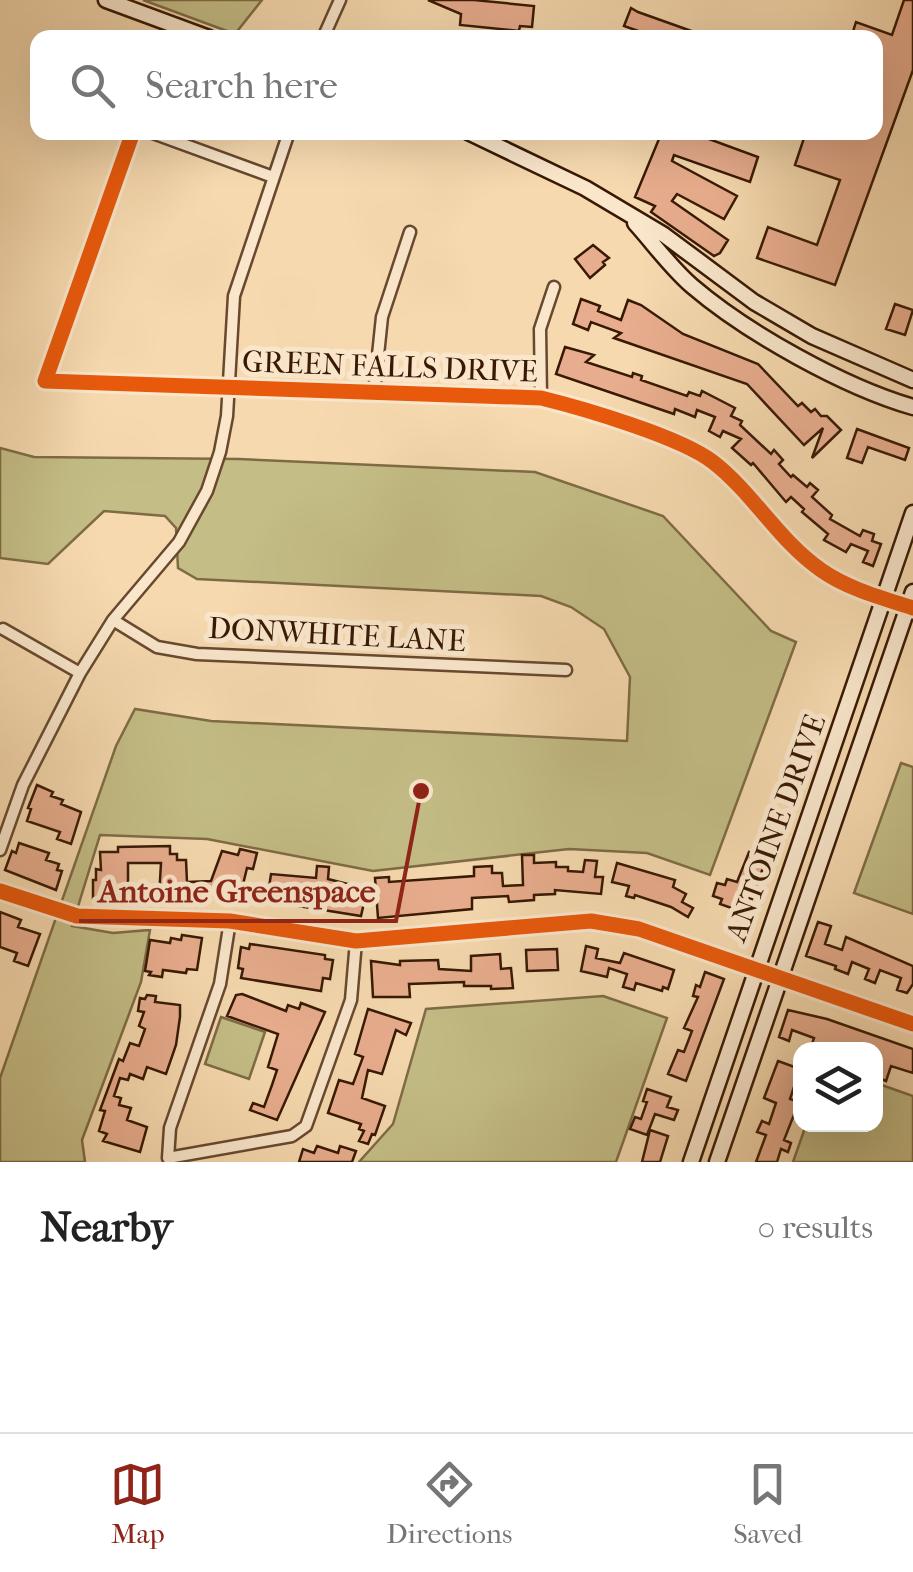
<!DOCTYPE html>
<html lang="en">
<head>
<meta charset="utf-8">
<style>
  body { margin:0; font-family:"IM FELL French Canon",serif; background:#f6f6f6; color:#222 }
  .controls { position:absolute; right:30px; bottom:30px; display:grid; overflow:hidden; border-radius:20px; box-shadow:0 10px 40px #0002 }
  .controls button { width:90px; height:90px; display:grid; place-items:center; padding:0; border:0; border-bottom:2px solid #e0e0e0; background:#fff; color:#222; font:50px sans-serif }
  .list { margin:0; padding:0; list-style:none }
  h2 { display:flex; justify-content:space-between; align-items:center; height:130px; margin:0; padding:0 40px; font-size:42px }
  h2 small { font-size:32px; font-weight:400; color:#767676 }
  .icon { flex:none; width:55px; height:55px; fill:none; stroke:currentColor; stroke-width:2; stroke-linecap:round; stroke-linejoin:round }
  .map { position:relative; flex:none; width:913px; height:1162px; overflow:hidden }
  .search { position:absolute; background:#fff; box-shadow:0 10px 40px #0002; left:30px; right:30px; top:30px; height:110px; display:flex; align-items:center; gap:25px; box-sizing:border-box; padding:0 35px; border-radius:20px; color:#767676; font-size:38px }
  .sheet { height:270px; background:#fff }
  nav { display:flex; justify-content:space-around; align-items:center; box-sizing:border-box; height:140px; border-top:2px solid #e0e0e0; background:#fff; font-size:28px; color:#767676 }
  nav a { display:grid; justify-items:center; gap:5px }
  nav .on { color:#8f2418 }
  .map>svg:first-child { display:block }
</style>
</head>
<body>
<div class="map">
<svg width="913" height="1162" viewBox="0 0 913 1162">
  <rect width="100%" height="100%" fill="#f6d9af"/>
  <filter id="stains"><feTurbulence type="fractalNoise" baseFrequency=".002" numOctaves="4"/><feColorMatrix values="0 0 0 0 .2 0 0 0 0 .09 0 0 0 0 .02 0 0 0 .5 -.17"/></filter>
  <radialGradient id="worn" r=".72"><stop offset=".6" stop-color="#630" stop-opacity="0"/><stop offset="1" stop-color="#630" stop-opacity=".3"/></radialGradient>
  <!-- green -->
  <path fill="#c4bd86" stroke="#7e6b45" stroke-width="2.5" d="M143,0H262L235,34Z
    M0,448L34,457L239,459L535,472L663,516L771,631L796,642L710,875L647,853L569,849L373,871L207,839L100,835L72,926L113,933L150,930L141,982L82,1140L85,1162H0V1078L116,746L135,709L211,721L627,741L630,677L604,629L571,607L541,596L197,579L178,568L176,528L165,516L104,511L48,564L0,558Z
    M901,763L913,767V914L854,893Z
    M603,996L667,1018L616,1162H359L393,1124L426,1009Z
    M221,1017L265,1032L249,1079L205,1064Z
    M876,1083L913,1096V1162H793L806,1125L876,1124Z"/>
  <!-- building -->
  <path fill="#e8ad8e" stroke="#381904" stroke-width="2.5" d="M428,0H474L534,6L532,27L520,26L519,31L460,25L461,14Z
    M904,0H913V70L835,285L757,258L768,227L817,245L840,180L795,165L806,132H876V79L879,68L876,67V38H851L856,22L892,35Z
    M631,8L638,12L711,38H658L624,26Z
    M643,132H690L758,157L750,182L674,155L672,161L737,196L724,219L677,194L672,201L728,240L720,253L714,256L651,212L655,206L635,197L659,139Z
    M593,245L609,258L603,262L605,265L590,278L575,259Z
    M581,299L600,306L598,311L621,320L628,300L641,305L683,334L758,364L798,406L802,403L811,412L815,409L821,416H827L841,430L812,458L823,428L804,445L747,384L614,338L621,333L591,322L588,330L573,324Z
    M895,304L913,310L905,335L886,329Z
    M565,347L594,355L586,362L632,377L633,373L642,376L641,380L687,396L689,392L700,396L702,391L735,408L731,416L742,421L740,425L771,454L774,450L783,460L779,464L791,477L793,475L807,487L810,483L818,490L812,497L832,515L830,519L860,536L863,530L874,534L872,541L881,544L873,566L863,562L868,551L851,544L846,552L824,540L828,534L802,512L804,509L791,497L786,502L753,463L751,465L732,448L741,439L723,431L720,437L709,431L715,417L697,410L695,417L675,409L674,414L556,374Z
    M857,429L909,448L905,460L868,447L862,463L847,458Z
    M37,785L53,792L51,796L63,800L61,804L81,812L71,844L57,839L60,832L27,821L31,809L28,808Z
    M19,843L49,853L46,860L59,864L57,870L62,871L56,890L5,870L12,851L16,853Z
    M170,846V854H177V860H186L187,882L211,881L222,851L238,855L240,849L257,853L253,869L247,868L239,901L195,893L194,899L159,897L161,863H128V898H93V880H96V869L101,870L100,852H118V847Z
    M749,852L759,856L757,862L764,865L752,899L743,896L737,910L720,904L722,899L713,896L717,883L725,885L727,879L737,882Z
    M522,855H534V863L556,862V867H568V871L583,872L585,860L597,861L595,877H603L601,894L555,890V894L534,895V900L509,902L508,896L472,898V909L378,918L375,878L389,877V882L474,876V867L492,866V873H502L503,886L523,885Z
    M617,863L675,880L673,887L686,894L682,902L693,908L688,917L671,907L635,895L634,898L626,896L629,886L612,882Z
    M317,866L329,867L328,879L367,889L361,916L267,901L271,874L316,878Z
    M0,912L21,920L18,927L40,934L28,966L14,961L17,953L0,947Z
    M818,922L831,926L825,944L842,950L846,937L913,966V984L907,993L897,990L901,978L880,970L875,983L865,979L869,969L852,962L848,974L835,969L836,966L806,956Z
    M182,935L202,938L197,970L187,969L186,973L163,970L162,977L149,975L151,972L145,971L150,940L170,943L171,938L181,940Z
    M250,944L325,955V959L333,960L330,979L323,978L321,991L241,978L243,969L238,968L241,947L249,949Z
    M586,946L598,949L596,958L620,963L624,953L674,970L668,989L663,987L662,991L636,983L634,990L623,987L627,974L609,968L607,977L581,971Z
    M557,949L558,970L527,971L526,950Z
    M500,954L501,969L511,968L513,988L491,989V986H464V982L409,984L410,997H373L371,961L400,965V961L438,960L439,969L471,971V956Z
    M705,972L724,979L686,1081L668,1074L678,1050L684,1052L692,1031L684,1028L698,997L693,996L696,985L700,987Z
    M242,994L286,1011L288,1005L299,1009L301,1003L325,1012L277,1120L250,1110L253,1103L264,1107L272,1085L277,1070L268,1067L278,1034L227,1016L236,995Z
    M147,995L156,996L155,1002L180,1005V1017L176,1045L166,1074L147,1067L143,1079L130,1074L128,1080L120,1078L114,1096L121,1098L119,1105L131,1108L127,1120L147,1127L140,1152L103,1141L107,1134L99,1131L105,1111L100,1110L119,1059L123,1061L130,1043L139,1046L145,1029L139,1026L144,1012L138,1011L140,998L145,999Z
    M368,1009L411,1023L406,1035L396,1030L382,1074L368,1070L362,1098L385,1106L375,1135L372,1134L368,1144L359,1141L364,1131L359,1129L361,1124L328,1113L339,1080L353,1084L363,1057L355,1054Z
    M788,1010L827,1019L913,1049V1073L891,1066L886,1081L876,1077L881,1062L876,1060V1050H860L846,1044L844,1050H810L814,1038L792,1030L789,1041L779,1037Z
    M778,1061L800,1069L790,1099L799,1102L784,1140L791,1143L788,1152L781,1149L777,1162H756L766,1135L757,1132L762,1121L769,1124L776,1103L764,1098Z
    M647,1089L671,1097L667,1107L678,1110L674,1120L655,1114L647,1135L630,1129L635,1117L641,1119L647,1102L643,1101Z
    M650,1130L668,1136L660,1162H642Z
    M317,1146L338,1153L340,1146L356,1151L352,1162H299L303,1149L314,1153Z"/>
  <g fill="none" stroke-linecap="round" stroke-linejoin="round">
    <defs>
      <path id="street" d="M323,38L340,0
        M133,132L45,381L541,398C581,408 686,438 715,463C753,496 781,546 825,572C851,588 881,597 911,608
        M150,132L273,177
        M374,393L382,317L410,232
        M541,398L540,329L554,287
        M113,620L157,647L197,654L566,670
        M3,629L80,673
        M0,850L23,785L80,673L113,620L179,542L207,491L220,452L227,416L234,296L289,132
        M0,891L77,916L230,921L356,941L591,921L639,929L913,1024
        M230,921L220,984L170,1128L168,1158L292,1136L306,1126L351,1000L356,941"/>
      <path id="secondary" d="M106,0L209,38
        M468,132L585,188L664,235L754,302L812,336L913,380
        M635,223C654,244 671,268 692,286C747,333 844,387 913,407
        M691,1162L913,513
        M717,1162L913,592"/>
    </defs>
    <!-- street casing -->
    <use href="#street" stroke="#68492f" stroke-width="15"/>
    <!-- secondary casing -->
    <use href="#secondary" stroke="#381904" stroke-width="19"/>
    <!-- street -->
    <use href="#street" stroke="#f9e6cb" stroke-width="10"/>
    <!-- secondary -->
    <use href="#secondary" stroke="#f9e6cb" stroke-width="14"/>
    <defs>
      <path id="cycleway" d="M133,132L45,381L541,398C582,408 681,437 713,462C753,493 779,541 821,570C848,589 882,598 913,608
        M0,891L77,916L230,921L356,941L591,921L639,929L913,1024"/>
    </defs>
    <!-- cycleway casing -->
    <use href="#cycleway" stroke="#f9e6cb" stroke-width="21"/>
    <!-- cycleway -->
    <use href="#cycleway" stroke="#e8590c" stroke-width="15"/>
  </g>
  <g text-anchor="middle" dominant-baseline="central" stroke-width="10" stroke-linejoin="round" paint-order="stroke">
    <!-- street labels -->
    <g font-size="30" fill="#381904" stroke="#f9e6cb">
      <text transform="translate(390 367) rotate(2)">GREEN FALLS DRIVE</text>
      <text transform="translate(337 635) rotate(3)">DONWHITE LANE</text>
      <text transform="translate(776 828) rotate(-70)">ANTOINE DRIVE</text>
    </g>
  </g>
  <!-- callouts -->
  <path fill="none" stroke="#8f2418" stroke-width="4" d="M421 791L396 921H79"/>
  <circle fill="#8f2418" stroke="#f9e6cb" stroke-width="4" cx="421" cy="791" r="10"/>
  <g font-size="32" text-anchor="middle" font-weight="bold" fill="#8f2418" stroke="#f9e6cb" stroke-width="10" stroke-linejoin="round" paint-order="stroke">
    <text x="237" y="902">Antoine Greenspace</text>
  </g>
  <rect width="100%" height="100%" filter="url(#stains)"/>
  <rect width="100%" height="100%" fill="url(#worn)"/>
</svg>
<div class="controls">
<button><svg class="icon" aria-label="layers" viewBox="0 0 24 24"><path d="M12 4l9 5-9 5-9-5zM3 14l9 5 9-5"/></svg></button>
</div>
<div class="search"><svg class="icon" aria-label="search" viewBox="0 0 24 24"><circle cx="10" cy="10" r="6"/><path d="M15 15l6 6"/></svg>Search here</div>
</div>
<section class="sheet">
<h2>Nearby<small>0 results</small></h2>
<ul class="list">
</ul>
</section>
<nav>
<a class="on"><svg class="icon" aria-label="map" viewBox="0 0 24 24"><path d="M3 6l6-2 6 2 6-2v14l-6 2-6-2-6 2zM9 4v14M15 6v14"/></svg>Map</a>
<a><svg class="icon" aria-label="directions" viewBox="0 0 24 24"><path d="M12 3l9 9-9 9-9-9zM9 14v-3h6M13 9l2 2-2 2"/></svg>Directions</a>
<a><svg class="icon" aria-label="saved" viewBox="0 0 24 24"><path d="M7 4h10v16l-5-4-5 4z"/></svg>Saved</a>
</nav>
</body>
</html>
